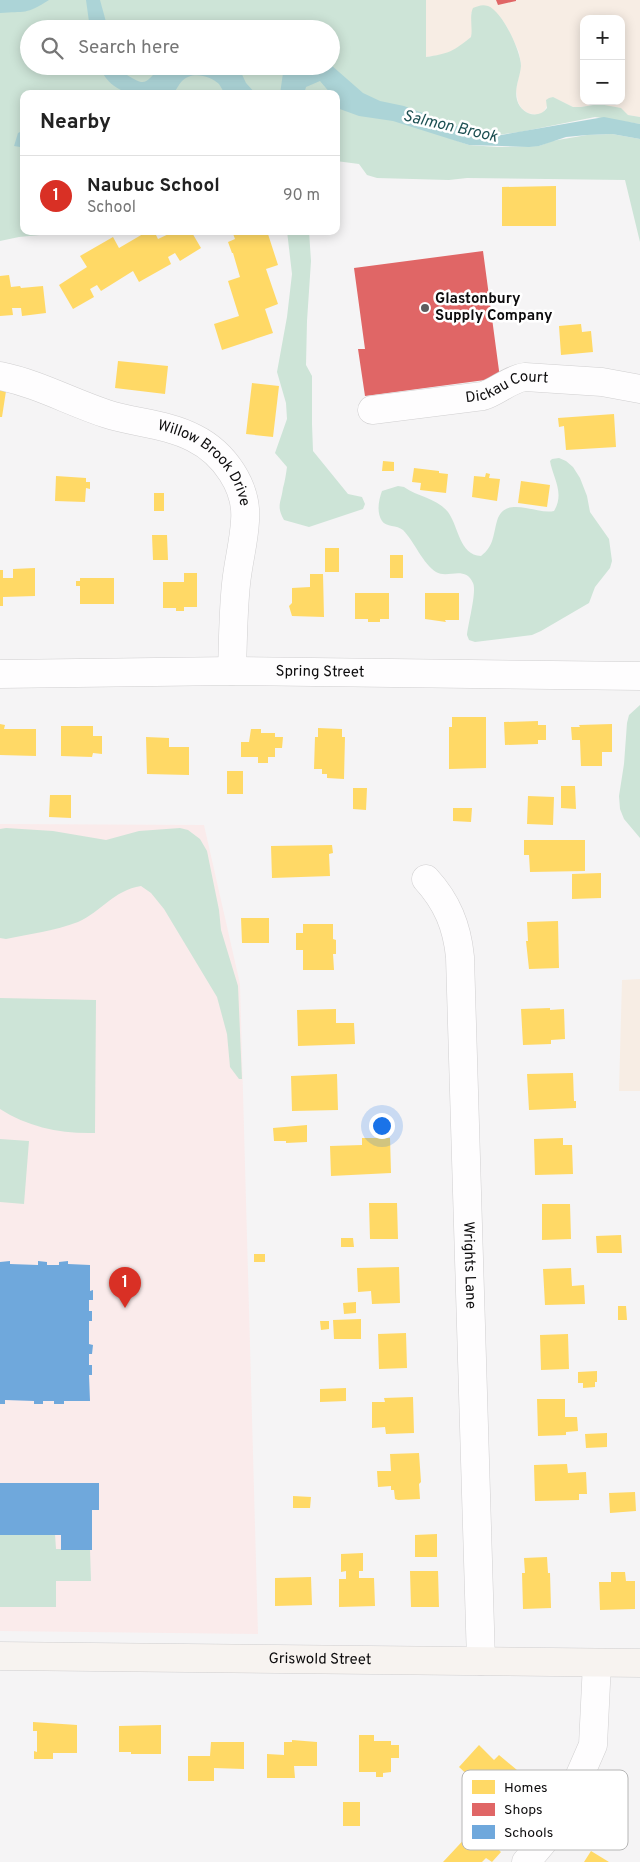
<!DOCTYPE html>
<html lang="en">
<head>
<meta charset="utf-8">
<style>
  body { margin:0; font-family:Overpass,sans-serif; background:#f2f2f2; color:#222 }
  .controls { position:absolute; right:15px; top:15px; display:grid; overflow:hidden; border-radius:10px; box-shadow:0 2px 12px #0003 }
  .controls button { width:45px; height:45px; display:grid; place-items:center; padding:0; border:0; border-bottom:1px solid #e0e0e0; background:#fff; color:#222; font:25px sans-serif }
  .you { position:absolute; left:381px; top:1125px; width:18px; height:18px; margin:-12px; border:4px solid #fff; border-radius:50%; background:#1a73e8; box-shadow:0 0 0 8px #1a73e833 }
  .badge { display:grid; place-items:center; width:32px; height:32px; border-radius:50%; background:#d93025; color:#fff; font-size:16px; font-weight:700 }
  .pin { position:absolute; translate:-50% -41px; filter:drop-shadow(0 1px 2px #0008) }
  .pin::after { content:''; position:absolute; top:26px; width:18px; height:15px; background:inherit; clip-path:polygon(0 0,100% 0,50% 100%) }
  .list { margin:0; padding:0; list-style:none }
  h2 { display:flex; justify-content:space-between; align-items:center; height:65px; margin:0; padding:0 20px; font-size:21px }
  h2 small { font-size:16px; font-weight:400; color:#767676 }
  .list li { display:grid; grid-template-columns:32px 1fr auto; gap:15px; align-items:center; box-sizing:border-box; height:80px; padding:0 20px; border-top:1px solid #e0e0e0 }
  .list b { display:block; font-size:19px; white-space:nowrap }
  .list p { margin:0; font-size:16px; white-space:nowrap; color:#767676 }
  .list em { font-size:16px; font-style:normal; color:#767676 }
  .icon { flex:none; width:28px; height:28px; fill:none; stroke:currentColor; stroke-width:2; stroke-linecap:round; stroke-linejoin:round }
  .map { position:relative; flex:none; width:640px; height:1862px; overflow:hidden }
  .search { position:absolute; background:#fff; box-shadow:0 2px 12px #0003; left:20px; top:20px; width:320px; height:55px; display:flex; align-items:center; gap:12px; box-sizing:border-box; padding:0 18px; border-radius:28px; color:#767676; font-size:19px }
  .panel { position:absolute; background:#fff; box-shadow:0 2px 12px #0003; left:20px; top:90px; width:320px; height:145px; border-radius:10px }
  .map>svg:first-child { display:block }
</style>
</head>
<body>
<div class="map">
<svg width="640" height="1862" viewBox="0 0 640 1862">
  <rect width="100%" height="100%" fill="#f5f4f5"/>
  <!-- commercial -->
  <path fill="#f7ede4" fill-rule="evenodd" d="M426,0H640V117L628,115L599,104L581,107H573L552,97L543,113L537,115L528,113L522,109L518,102L516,90L521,65L519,52L507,27L499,15L471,13L473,28L471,37L455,51L441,55L426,57ZM584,19H621V101H584Z
    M640,979V1091H619L622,980Z"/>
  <!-- education -->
  <path fill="#faebeb" d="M0,824L204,825L240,984L258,1634L0,1631Z"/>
  <!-- green -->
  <path fill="#cde4d7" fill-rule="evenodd" d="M0,0H426V57C448,54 454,51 471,37C473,28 469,16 473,8C478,6 482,4 488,6C502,11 521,51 521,66C520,78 514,88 517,100C521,114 538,120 547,108L546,100L549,98L553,97L573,107H581L599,104L621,108L628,115L640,117V124L595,117L520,132L497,135L457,126L426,115V130L469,145L497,147L539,146L552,141L587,135L612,134L640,139V242L625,180L467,178L449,180L377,178L367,175L359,164L336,161V94H24V231H81L19,237L0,241ZM29,29H331V66H29Z
    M287,231H309L311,261L307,321L306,365L312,376V424L313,451L348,494L362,497L365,504L363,509L309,527L284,520C276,506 281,503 283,488C285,481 286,474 287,467L275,453L287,419L286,403L277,372L287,317L292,274Z
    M559,458L566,461L573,467L580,478L587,496L590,512L609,539L612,561L610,568L595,587L589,603L541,631L532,635L475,642L469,640L467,635C468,624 477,591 473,583C465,565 448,579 436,572C423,564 414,541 403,530C397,525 386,527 382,521C376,512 379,499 382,491L398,486L404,487C418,497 437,498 448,512C459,527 459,555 481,556C494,546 493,535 497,521C505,494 536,515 554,511C565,493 553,478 550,461L552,459Z
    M640,705V838L624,819L620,809L619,796L624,764L627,723L629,715Z
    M6,828L53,831L106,840L139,831L180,828L188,830L200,839L207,851L219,910L221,930L238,986L242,1079H239L230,1067L227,1034L217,997L164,909L151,893L141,886C114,890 101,912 78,922C55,931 29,934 6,939L0,938V829Z
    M0,998L96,1000L95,1133C61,1134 28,1127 0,1109Z
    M0,1139L29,1141L24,1204L0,1202Z
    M55,1534L56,1549H90L91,1581H56V1607H0V1535Z"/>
  <!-- water -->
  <path fill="#acd4d7" d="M0,0H49C26,15 25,11 0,13Z
    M86,0H100L108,29H90Z
    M331,65L363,93L380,101L404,106L457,126L478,132L501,135L604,117L640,124V139L612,134L587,135L566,137L539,146L529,147L469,145L393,121L359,116L337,108L336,94H331L320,81L306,87L304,94H280L284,66H331Z
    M99,66H125L124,73C146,87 144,85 161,66H238L246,83L256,94H225C223,91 221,87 219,84C210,75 191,71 182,81C179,84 176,90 173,94C142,94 114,100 99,66Z
    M24,130V144L20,147L14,146L18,133Z"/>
  <!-- homes -->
  <path fill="#ffd966" d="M556,186V226H502V187Z
    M148,231H154L158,239L175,231H191L201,248L180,261L175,253L168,257L171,264L139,282L133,271L101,291L97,285L90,289L94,297L73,309L59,285L87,267L80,256L113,237L119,248Z
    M232,231H267L278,265L266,269L278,304L265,309L273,333L222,350L214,324L239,316L228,281L240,277L233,253H232L228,242L235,239Z
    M9,275L11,287L20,286L21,288L43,286L46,313L22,316L21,308H12L13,315L0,316V276Z
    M581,324L582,332L591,331L593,352L561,355L559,326Z
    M118,361L168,366L165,394L115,388Z
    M252,383L279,386L273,437L246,434Z
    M0,390L6,391L2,417H0Z
    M614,414L616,447L566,450L564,426L559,427L558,418Z
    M383,461L394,462V471H382Z
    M414,468L439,471V473L448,474L446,493L420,490L421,483L412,482Z
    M486,473L490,474L489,478L500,479L497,501L472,497L474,476L485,477Z
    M56,476L86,478V482H90V489L86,488L85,502L55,501Z
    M521,481L550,485L547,507L518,503Z
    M154,493H164V511H154Z
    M152,535H167L168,560H153Z
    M325,548H339V572H325Z
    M390,555H403V578H390Z
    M35,568V596L3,597V606H0V570H3V578H13V569Z
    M184,573H197V607H184V611H176V608H163V582H184Z
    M310,574H323L324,617L292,616L289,606L292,603V588L310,587Z
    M80,578H114V604H80V586H76V581H80Z
    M355,593H389V619H380V622H368V619H355Z
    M425,593H459V620H445L446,622L425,619Z
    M452,717H486V768L449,769V727H452Z
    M538,721V725H546V740H538V744L505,745L504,722Z
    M0,724L5,725L4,729H36V756L0,755Z
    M612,724V752H602V766H581L580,740H572L571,727H580L579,725Z
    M61,726H93V736H102V754L93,753L92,757L61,756Z
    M318,728L342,729V737H345L344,779L327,778V774H322V769H314L315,737H318Z
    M251,729H261V733H275V737H283L282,748H275V757H268V763H258V757H241V742H249Z
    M146,737L169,738V747H189V775L147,774Z
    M227,771H243V794H227Z
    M561,786H575L576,809L561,808Z
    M353,788H367L366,810L353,809Z
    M50,795H71V818L49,817Z
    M528,796L554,797L553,825L527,824Z
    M453,808H472L471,822L453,821Z
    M524,840H585V871L530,872L529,855H524Z
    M332,845L333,853L329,854L330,876L272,878L271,846Z
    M601,873V898L572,899V874Z
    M241,918H269V943H242Z
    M558,921L559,968L529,969L526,941H528L527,922Z
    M303,924H333V939L336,940V954H333L334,970H303V950H296V933H303Z
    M550,1008V1010L564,1009L565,1039L551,1040V1044L523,1045L521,1009Z
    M336,1009V1023H354L355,1044L298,1046L297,1010Z
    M573,1073L574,1101H576V1108L529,1110L527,1074Z
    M337,1074L338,1110L292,1111L291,1076Z
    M307,1125V1142L286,1143V1141H274L273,1128Z
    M362,1138H390L391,1173L331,1176L330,1146L362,1145Z
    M563,1138V1145H572L573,1174L535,1175L534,1139Z
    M369,1203H397L398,1239H370Z
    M542,1204H570L571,1239L542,1240Z
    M621,1235L622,1253H597L596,1236Z
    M341,1238H353L354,1247H341Z
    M254,1254H265V1262H254Z
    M399,1267L400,1303L372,1304L371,1291L358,1292L357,1268Z
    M571,1268L572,1286L584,1285L585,1304L545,1305L543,1269Z
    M356,1302V1313L344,1314L343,1303Z
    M618,1306H626L627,1320H618Z
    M361,1319V1339H334L333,1320Z
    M320,1321H329V1329L321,1330Z
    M406,1333L407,1368L379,1369L378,1334Z
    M568,1334L569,1369L541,1370L540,1335Z
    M597,1371V1382H595V1387L583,1388V1383H578V1372Z
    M346,1388V1401L320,1402V1389Z
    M413,1397L414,1433L386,1434L385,1427L372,1428V1402H385L384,1398Z
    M537,1399H565V1417H577L578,1431L566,1432V1435L538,1436Z
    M607,1433V1447L586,1448L585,1434Z
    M419,1453L421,1482L419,1484L420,1499L398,1500L395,1499L394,1490H391V1486L378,1487L377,1471H391L390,1454Z
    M567,1464L568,1473L586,1472L587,1494H579V1500L535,1501L534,1465Z
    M635,1492L636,1511L610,1513L609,1493Z
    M293,1496L311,1497L310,1508H293Z
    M437,1534V1557H415V1535Z
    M363,1553V1571H359V1578H374L375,1606L339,1607V1579H346V1571L341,1572V1554Z
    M547,1557L548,1573H550L551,1608L523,1609L522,1573H525L524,1558Z
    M410,1571H438L439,1607H411Z
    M611,1572H625L626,1581H635V1609L600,1610L599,1582H611Z
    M311,1577L312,1605L275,1606V1578Z
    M33,1722L77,1725V1753H53V1759H34V1751L37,1752V1731H33Z
    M161,1725V1754H131V1752H119V1726Z
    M359,1735H374V1741H391V1745H399V1758H391V1772L383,1773V1777H376V1772H359Z
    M292,1740L317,1742V1766H294L295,1778H267V1754L284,1755V1742H292Z
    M211,1742H244V1769L214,1768V1781H188V1756H210Z
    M479,1745L494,1760L499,1755L517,1770L512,1776L528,1790L509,1811L520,1821L496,1847L501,1852L492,1862L486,1858L482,1862H443L498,1803L459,1767Z
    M343,1802H360V1826H343Z
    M591,1851L609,1862H584Z"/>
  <!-- shops -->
  <path fill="#e06666" d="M496,0H516V1L498,5Z
    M483,251L500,378L365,396L358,349H365L354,268Z"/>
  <!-- schools -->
  <path fill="#6fa8dc" d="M10,1261V1264L38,1265V1261L47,1262V1265H59V1262L68,1261V1264L90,1265V1291L93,1290V1300H89V1311H92V1321H89V1344L93,1345L92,1354H89V1365H92V1375H89L90,1401H64V1404H54V1401H43V1404H34V1401L5,1400V1404H0V1262Z
    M0,1483H99V1510H92V1550H61V1535H0Z"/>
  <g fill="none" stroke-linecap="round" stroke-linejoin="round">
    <defs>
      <g id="street">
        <path id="s1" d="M0,376C39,384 70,402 107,414C135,423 168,424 194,438C224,453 248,487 245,521C244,542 238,563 236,584C233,613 233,642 232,671"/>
        <path id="s2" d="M372,410L483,396C498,391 510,379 525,377L602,382L640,389"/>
        <path id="s3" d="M0,674L232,671L640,676"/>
        <path id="s4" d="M426,879C447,902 457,926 460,957L481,1661"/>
        <path d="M526,1862L559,1823L593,1745L597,1663"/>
      </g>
      <g id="secondary">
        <path id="s5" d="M0,1656L640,1663"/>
      </g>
    </defs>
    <!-- street casing -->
    <use href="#street" stroke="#d0cfd0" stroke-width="29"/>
    <!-- secondary casing -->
    <use href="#secondary" stroke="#d0cfd0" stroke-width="29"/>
    <!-- street -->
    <use href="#street" stroke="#fefdfe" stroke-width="28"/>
    <!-- secondary -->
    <use href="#secondary" stroke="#f7f3f0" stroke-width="28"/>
  </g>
  <!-- markers -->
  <circle fill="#5e5d5e" stroke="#fff" stroke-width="2" cx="425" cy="308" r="5"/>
  <g text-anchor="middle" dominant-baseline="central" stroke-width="5" stroke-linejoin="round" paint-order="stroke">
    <!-- poi labels -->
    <g font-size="15" font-weight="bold" fill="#0d0c0d" stroke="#fff" text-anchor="start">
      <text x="435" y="299">Glastonbury<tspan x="435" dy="17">Supply Company</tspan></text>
    </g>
    <!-- street labels -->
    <g font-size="15" fill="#0d0c0d" stroke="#fff">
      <text stroke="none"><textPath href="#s2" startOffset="138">Dickau Court</textPath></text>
      <text stroke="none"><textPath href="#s1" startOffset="229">Willow Brook Drive</textPath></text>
      <text stroke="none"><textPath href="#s3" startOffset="320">Spring Street</textPath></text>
      <text stroke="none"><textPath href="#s4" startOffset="395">Wrights Lane</textPath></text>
      <text stroke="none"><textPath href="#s5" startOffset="320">Griswold Street</textPath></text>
    </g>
    <!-- water labels -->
    <g font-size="16" font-style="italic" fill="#1c4f52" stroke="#fff">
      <text transform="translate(450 127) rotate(13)">Salmon Brook</text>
    </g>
  </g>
  <!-- legend -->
  <rect x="462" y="1770" width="166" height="80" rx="8" fill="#fff" stroke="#b6b6b6" stroke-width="1"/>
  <rect x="472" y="1780" width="23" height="14" fill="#ffd966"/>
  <rect x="472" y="1803" width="23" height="13" fill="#e06666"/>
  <rect x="472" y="1825" width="23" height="14" fill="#6fa8dc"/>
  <g font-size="14" fill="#0d0c0d">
    <text x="504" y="1792">Homes</text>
    <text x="504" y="1814">Shops</text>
    <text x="504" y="1837">Schools</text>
  </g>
</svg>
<div class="controls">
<button>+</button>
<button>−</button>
</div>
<div class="you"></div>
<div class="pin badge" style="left:125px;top:1308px">1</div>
<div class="search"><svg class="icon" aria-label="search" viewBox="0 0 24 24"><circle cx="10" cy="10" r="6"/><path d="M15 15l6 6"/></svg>Search here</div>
<section class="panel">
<h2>Nearby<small></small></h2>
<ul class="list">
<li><span class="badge">1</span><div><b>Naubuc School</b><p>School</p></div><em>90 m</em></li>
</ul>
</section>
</div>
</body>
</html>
